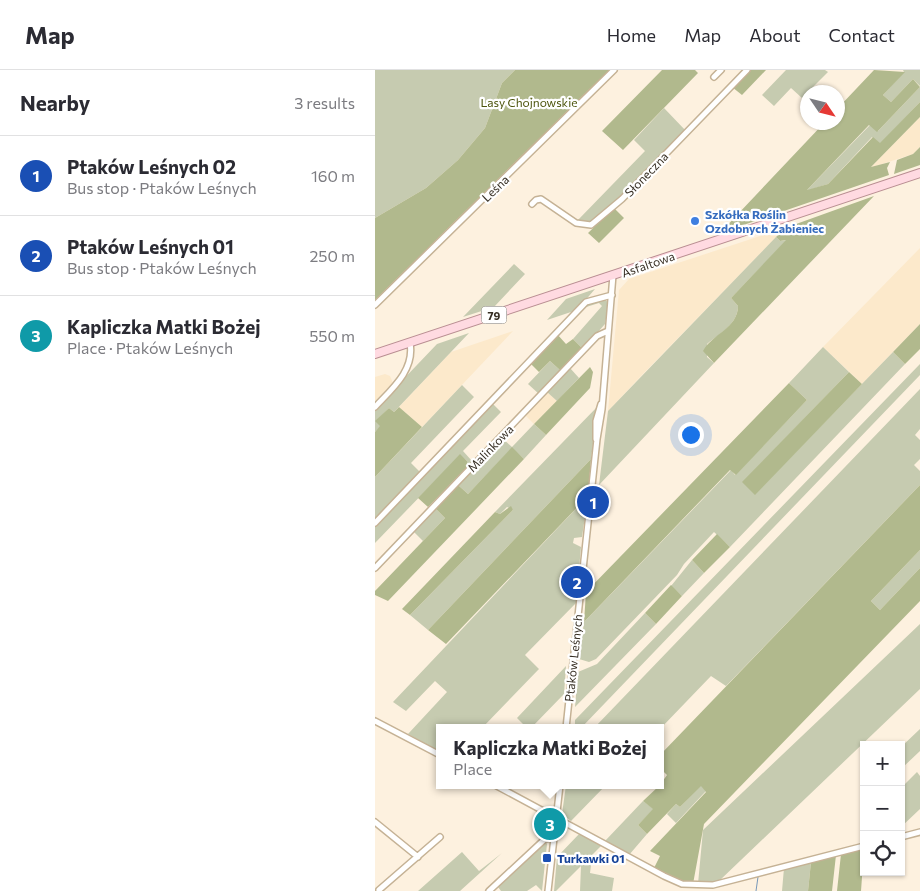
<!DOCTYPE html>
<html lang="en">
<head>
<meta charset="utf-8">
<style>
  body { margin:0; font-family:Commissioner,sans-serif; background:#f2f2f3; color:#2b2b33 }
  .controls { position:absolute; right:15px; bottom:15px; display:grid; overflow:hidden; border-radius:0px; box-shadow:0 1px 4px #0004 }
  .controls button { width:45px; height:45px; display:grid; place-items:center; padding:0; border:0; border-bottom:1px solid #e1e1e2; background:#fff; color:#2b2b33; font:25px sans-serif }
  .compass { position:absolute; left:425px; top:15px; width:45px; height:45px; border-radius:50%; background:#fff; box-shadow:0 1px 4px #0004; rotate:125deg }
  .you { position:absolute; left:315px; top:364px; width:18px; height:18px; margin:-12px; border:4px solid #fff; border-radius:50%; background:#1a73e8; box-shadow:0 0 0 8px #1a73e833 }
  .badge { display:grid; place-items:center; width:32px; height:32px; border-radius:50%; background:#733eb5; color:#fff; font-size:16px; font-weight:700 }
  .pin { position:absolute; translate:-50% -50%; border:2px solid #fff; box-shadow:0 1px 5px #0006 }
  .popup { position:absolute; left:61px; top:654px; width:228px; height:65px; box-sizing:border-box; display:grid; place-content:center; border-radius:0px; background:#fff; filter:drop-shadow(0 1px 4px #0005); font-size:16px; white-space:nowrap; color:#7c7c81 }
  .popup b { font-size:19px; color:#2b2b33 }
  .popup::after { content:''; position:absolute; left:50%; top:100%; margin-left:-10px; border:10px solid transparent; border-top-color:#fff }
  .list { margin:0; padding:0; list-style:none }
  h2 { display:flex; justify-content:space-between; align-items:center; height:65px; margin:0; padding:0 20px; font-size:21px }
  h2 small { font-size:16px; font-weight:400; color:#7c7c81 }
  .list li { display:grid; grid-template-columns:32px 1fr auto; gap:15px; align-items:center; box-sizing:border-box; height:80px; padding:0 20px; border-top:1px solid #e1e1e2 }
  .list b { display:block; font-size:19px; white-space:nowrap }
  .list p { margin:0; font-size:16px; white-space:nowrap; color:#7c7c81 }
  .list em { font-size:16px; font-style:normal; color:#7c7c81 }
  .icon { flex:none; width:28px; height:28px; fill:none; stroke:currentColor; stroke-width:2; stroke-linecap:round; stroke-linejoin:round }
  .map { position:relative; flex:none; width:545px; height:821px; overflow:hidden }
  header { display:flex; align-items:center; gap:30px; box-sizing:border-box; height:70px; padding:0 25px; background:#fff; border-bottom:1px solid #e1e1e2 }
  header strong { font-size:24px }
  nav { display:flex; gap:28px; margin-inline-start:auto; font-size:18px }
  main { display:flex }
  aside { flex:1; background:#fff }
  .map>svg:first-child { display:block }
</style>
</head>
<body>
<header>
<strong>Map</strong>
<nav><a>Home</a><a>Map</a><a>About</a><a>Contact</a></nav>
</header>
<main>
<aside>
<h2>Nearby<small>3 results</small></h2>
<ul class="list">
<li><span class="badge" style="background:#1a4fb4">1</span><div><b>Ptaków Leśnych 02</b><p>Bus stop · Ptaków Leśnych</p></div><em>160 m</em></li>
<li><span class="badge" style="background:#1a4fb4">2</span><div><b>Ptaków Leśnych 01</b><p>Bus stop · Ptaków Leśnych</p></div><em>250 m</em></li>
<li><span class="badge" style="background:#0f9aa8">3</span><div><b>Kapliczka Matki Bożej</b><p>Place · Ptaków Leśnych</p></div><em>550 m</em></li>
</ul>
</aside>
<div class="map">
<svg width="545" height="821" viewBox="0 0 545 821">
  <rect width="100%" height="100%" fill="#fdf1df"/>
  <!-- built -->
  <path fill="#fce9cb" d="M545,47V77L538,84L495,98Z
    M410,158L268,304L233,341L244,220L254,209Z
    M545,178V254L487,314L448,277Z
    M138,261L47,357L24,337L76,282Z
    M10,304L15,306L18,313L0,331V307Z
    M172,322L182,331L159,354L150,345Z"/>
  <!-- green -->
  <path fill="#c6cbb0" d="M0,0H140L127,13L110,58L83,90L51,118L0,148Z
    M411,0H450L453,2L427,28L416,18L399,36L387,25Z
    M528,0H545V16L538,9L516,32L508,25L529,2Z
    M545,17V32L505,74L497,67L453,114L431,121L495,55L503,61Z
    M289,38L311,61L242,132L218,152L212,154L202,151L270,81L259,70Z
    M401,167L405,171L412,170L356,228L363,236C363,254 344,264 332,274V287L339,293L224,415L233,341Z
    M139,194L150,204L119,237L88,247Z
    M220,219L202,240L172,250L191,229Z
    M229,229L234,233L230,254L208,279L198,269L227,236L224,233L208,238L211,234Z
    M94,263L19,342L14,338L1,351L6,356L0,362V339L62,274Z
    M448,277L474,302L368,412L380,424L518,282L530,294L355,477L339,462L309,494L302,505L221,589L214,592L204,589L209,552L356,400L360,405L432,330L414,313Z
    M175,291L186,301L164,324L153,314Z
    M545,294V305L206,658H200V650Z
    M195,298L204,308L182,331L172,322Z
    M87,315L99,327L36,393L46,403L2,449L0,447V407Z
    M545,319V359L540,365L545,370V389L539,395L545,401V415L351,616L336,606L285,659L219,658Z
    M117,333L126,342L88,381L97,391L92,397V391L85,385L0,473V455Z
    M223,336L216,389L53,560L35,545L138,440L132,437L125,444L120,442Z
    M159,354L171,365L149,389L137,378L93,424L83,415L127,368L137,377Z
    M213,426L207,467L199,468L198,473L206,477L204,499L201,498L200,501L204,502L201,533L150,585L164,599L107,658H65V682L33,664L72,622L60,611L31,641L18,632Z
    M60,438L70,448L48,471L38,461Z
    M545,480V498L505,540L496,531Z
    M317,490L329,503L307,526L296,516Z
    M270,543L281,554L200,637L203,602L222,594Z
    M545,554V619L343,812L323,814L328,760Z
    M191,596L189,624L156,658H152L142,648Z
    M545,659V681L526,699V677Z
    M542,702L545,706V739L526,757V718Z
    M191,715H231L196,751L187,744Z
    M326,715L331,721L301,753L292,744L301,734L305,737Z
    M268,731L279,739L263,755L272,764L254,785L230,771Z
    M205,763L227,775L211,791L216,795L215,803L239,808L237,821H205L206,796L181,821H179L182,787Z
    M170,771L172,774L167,821L161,815L152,821H126L123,817L126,813Z
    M87,782L104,801L127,783L85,821H43Z
    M436,792L433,821H407L409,798Z"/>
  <!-- forest -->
  <path fill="#b1b98d" d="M140,0H234L0,230V148L51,118L83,90L110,58L127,13Z
    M287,0H320L323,3L248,80L227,61Z
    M373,0H391L367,25L357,17Z
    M499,0L530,2L508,25L516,32L538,9L545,17L502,62L494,55L432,120L453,114L498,67L505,73L545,32V47L496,97L515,92L512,98L514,105L345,163L449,53L462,52L463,38Z
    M545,77V95L519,104L522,90L538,84Z
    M499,126L339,293L328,281C337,264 363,258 363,236L356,228L411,170L405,171L401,167L410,158Z
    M239,138L249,148L224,173L213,163Z
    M545,254V279L530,294L518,282Z
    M182,264L191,274L198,269L208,279L186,301L175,291L164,302L155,293Z
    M215,297L218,302L215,318L171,365L159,354Z
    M474,302L487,314L380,425L367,412Z
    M414,313L432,330L361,405L355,400L209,552L211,522Z
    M24,337L47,357L0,407V362L5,356L0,351L14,338L19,342Z
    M137,377L149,389L13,531L0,525V521L70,448L60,438L83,415L93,424Z
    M85,384L92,391V397L53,437L43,428Z
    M216,389L213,426L71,574L53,560Z
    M545,415V480L496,531L505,540L545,498V531L329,754L318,814L304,811L279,798L285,786L275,781L331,722L326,716L305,737L301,734L272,764L263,755L278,739L268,731L285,715L292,705L285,698V685Z
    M136,436L138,440L35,545L27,539L120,442L125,444Z
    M342,464L355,477L329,503L317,490Z
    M296,515L307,526L281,554L270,543Z
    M489,779L486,821H462L466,784Z
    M461,785L457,821H433L436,792Z"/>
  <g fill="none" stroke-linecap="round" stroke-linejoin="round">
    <!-- stream -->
    <path stroke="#7798b9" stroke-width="1" d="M381,821L383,807"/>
    <defs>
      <path id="minor" d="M339,7L346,0
        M157,134L161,130L166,129L201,153L216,155L247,129L372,0
        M0,235L239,0
        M0,337C17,319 40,300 35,273
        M221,369V351L226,334
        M0,453L211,232L237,225
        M0,498L222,266L233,261
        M0,651L65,685
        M191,658L222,369L227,339L238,205
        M120,715L289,806L307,814L338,815L489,776
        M0,752L43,787
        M526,767L545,762
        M4,820L65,767
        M114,821L170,769L179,767
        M173,821L185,715"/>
      <path id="primary" d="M0,284L545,103"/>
    </defs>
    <!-- minor casing -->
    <use href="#minor" stroke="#c5b295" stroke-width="8"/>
    <!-- primary casing -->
    <use href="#primary" stroke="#b98e92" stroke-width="10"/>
    <!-- minor -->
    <use href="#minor" stroke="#fff" stroke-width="5"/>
    <!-- primary -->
    <use href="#primary" stroke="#ffdae1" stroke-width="8"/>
  </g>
  <!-- markers -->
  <circle fill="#3f7fe0" stroke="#fff" stroke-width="2" cx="320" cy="151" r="5"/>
  <rect fill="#1a4fb4" stroke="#fff" stroke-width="2" x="167" y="783" width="10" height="10" rx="2.5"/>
  <g text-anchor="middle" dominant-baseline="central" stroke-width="4.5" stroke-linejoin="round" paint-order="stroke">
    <!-- shield labels -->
    <rect fill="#fff" stroke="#726d65" stroke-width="1" x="106.5" y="236.5" width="25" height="17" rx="4"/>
    <g font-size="11" font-weight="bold" fill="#362e23">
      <text x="119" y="245">79</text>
    </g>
    <!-- park labels -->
    <g font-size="12" fill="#4c540c" stroke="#fff">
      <text x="154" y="32">Lasy Chojnowskie</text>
    </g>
    <!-- street labels -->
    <g font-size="12" fill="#362e23" stroke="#fff">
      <text transform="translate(271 104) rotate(-46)">Słoneczna</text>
      <text transform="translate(120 118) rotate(-44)">Leśna</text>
      <text transform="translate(273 194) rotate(-19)">Asfaltowa</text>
      <text transform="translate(115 378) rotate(-46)">Malinkowa</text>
      <text transform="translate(198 588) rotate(-84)">Ptaków Leśnych</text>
    </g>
    <!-- shop labels -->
    <g font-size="12" font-weight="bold" fill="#366cbe" stroke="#fff" text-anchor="start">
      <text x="330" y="144">Szkółka Roślin<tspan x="330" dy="14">Ozdobnych Żabieniec</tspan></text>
    </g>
    <!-- transit labels -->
    <g font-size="12" font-weight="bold" fill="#164399" stroke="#fff" text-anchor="start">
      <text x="182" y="788">Turkawki 01</text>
    </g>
  </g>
</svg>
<div class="controls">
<button>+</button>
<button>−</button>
<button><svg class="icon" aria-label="locate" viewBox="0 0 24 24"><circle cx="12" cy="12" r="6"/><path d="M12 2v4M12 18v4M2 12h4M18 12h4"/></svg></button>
</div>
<svg class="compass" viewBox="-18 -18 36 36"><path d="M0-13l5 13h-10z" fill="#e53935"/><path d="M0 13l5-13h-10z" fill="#7c7c81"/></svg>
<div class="you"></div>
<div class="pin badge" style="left:218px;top:432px;background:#1a4fb4">1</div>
<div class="pin badge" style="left:202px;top:512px;background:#1a4fb4">2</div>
<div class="pin badge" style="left:175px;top:754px;background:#0f9aa8">3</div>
<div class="popup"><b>Kapliczka Matki Bożej</b>Place</div>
</div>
</main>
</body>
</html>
